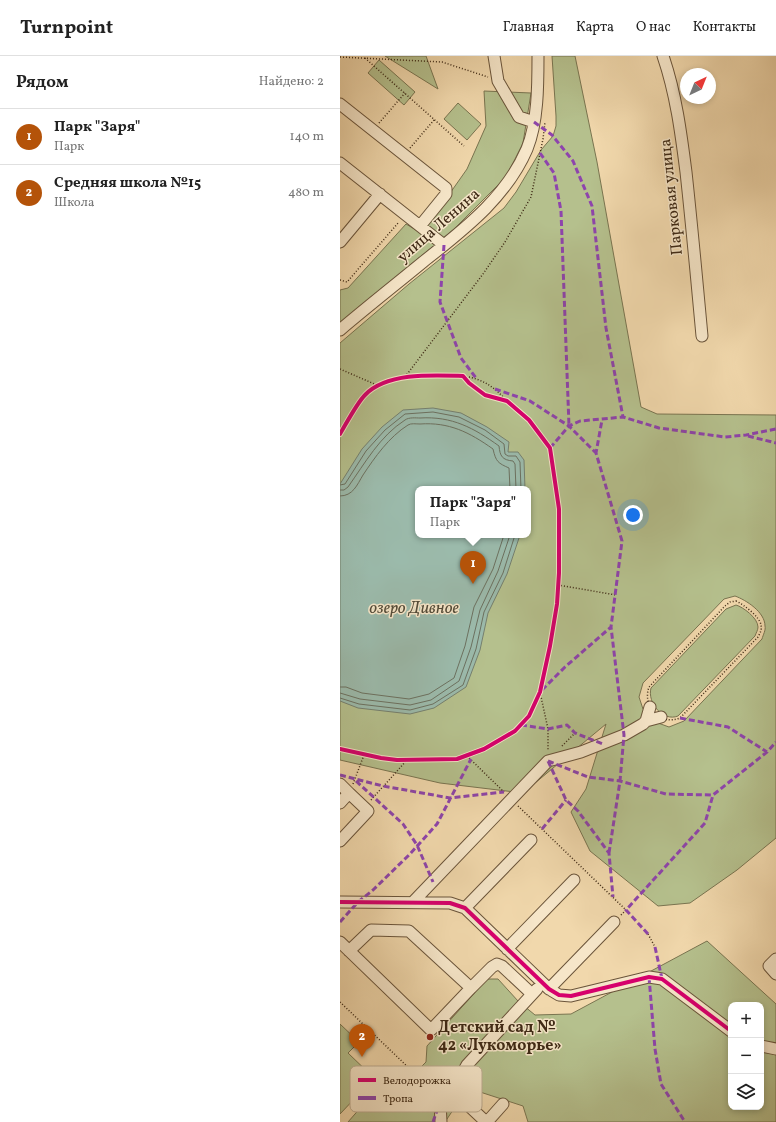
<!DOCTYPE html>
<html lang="ru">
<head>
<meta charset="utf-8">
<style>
  body { margin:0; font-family:Vollkorn,serif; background:#f6f6f6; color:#222 }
  .controls { position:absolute; right:12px; bottom:12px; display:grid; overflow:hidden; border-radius:8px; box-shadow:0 2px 6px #0003 }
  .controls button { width:36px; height:36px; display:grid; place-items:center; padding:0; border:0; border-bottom:1px solid #e0e0e0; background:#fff; color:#222; font:20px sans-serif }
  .compass { position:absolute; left:340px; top:12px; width:36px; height:36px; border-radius:50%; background:#fff; box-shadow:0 2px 6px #0003; rotate:43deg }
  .you { position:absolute; left:293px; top:459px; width:14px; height:14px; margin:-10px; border:3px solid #fff; border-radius:50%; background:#1a73e8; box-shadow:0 0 0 6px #1a73e833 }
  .badge { display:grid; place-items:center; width:26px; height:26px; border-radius:50%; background:#b45309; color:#fff; font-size:13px; font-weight:700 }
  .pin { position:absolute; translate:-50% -33px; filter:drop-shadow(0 1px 2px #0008) }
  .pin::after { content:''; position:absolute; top:21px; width:14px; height:12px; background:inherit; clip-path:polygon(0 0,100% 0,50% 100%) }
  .popup { position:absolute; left:75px; top:430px; width:116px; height:52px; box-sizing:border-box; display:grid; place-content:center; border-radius:8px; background:#fff; filter:drop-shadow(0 1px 3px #0005); font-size:13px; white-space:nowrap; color:#767676 }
  .popup b { font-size:15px; color:#222 }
  .popup::after { content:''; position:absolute; left:50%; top:100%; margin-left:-8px; border:8px solid transparent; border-top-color:#fff }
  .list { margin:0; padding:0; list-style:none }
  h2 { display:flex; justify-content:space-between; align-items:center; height:52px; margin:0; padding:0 16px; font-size:17px }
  h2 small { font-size:13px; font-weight:400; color:#767676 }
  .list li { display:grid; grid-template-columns:26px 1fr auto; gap:12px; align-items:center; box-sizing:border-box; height:56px; padding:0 16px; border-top:1px solid #e0e0e0 }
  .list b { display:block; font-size:15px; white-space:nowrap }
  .list p { margin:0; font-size:13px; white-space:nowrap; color:#767676 }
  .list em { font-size:13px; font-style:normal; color:#767676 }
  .icon { flex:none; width:22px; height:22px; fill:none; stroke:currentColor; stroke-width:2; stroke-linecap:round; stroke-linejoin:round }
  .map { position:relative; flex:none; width:436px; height:1066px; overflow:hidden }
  header { display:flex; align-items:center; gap:24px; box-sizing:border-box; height:56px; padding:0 20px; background:#fff; border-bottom:1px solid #e0e0e0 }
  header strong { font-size:19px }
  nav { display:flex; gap:22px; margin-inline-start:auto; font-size:14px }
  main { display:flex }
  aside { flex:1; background:#fff }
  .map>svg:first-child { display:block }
</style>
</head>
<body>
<header>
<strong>Turnpoint</strong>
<nav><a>Главная</a><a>Карта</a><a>О нас</a><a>Контакты</a></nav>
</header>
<main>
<aside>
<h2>Рядом<small>Найдено: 2</small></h2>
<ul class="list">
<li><span class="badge">1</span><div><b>Парк &quot;Заря&quot;</b><p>Парк</p></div><em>140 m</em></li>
<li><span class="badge">2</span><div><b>Средняя школа №15</b><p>Школа</p></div><em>480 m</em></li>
</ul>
</aside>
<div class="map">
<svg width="436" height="1066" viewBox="0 0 436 1066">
  <rect width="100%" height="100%" fill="#f1d8ac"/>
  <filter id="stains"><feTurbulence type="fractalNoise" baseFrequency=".005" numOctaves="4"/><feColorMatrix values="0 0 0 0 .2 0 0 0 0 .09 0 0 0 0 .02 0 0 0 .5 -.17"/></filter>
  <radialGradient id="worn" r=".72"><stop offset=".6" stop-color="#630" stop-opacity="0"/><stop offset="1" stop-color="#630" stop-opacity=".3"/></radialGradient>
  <!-- green -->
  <path fill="#b5c08d" stroke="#797450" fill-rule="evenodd" d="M45,0H86L98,33Z
    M212,0H235L257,106L301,351L317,358L436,359V782L397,814L350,847L318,850L250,795L231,756L246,733L266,668L183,737L100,727L0,704V287L69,228L164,152L176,136L201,94L213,80L216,70V60ZM78,433H188V479H78ZM395,540C406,544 425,556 425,570C426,574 423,579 422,583L344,665L329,671L318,667L303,653L299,641L303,627L384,543Z
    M39,4L75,36L64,49L28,17Z
    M144,35L191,37L183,87L166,121L113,174L0,267V234L8,232L66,168L81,177L101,150L127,113L146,70Z
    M118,47L141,68L127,84L104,63Z
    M396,549C403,551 418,562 418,571C418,574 416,577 415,580L338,660C323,666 307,647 311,632L386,553Z
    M367,885L436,948V1066H188L183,1050L137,1035L130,1037L111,1057L105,1066H8L43,1026L70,1022L86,1006L87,990L147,923H158L178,945L195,959L231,958ZM391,949H421V1051H391Z
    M0,968L19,986L8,997L34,1022L0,1058Z"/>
  <!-- water -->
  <path fill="#9bbaab" stroke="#75806f" d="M93,352L121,357L147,371L169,386L168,396H178L184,404L185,433H78V479H180L167,518L148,557L140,594L126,631L94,652L70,658L18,652L0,645V428L22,393L42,371L63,354Z"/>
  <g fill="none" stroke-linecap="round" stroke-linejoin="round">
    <!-- shore -->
    <path stroke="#6c7160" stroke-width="1" d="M0,429L5,428L26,395L45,374L65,358L93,356L119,361L145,374L164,388L165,398L168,400H176L180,406L181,433
      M0,434H4L8,431C25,407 40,380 65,364C69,361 76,362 80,362C112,360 134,372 159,390C160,400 162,404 173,405L175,408L176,433
      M0,440C13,440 17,429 23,419C35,401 49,381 68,369C71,367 76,368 80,368C109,366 129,376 153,393C156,406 158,407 169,412L170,433
      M0,631H6L22,637L69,643L89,638L114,622L125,590L134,551L153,513L164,479
      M0,637L20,643L70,649L91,644L119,625L131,591L140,554L158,515L170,479
      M0,642L19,648L70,654L93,648L123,629L136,593L144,556L163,517L175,479"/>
    <defs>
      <path id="minor" d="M154,0L158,25L179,61L194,66
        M323,0C336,38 341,77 346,116C352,171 357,226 362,280
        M0,48L106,132V138L80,170
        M0,107L104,189
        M0,186L40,138
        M0,274C27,251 55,229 83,206C123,174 166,142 187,93C198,66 198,29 198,0
        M306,665L310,651
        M0,728L9,737
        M0,747L9,737L28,755L0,785
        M0,846L110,847L125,852L209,933L219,939L231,940L309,921L322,923L391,975
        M73,846L208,705L241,696L284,679L303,668L306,665L321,661
        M125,852L191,784
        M0,886L91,974L131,932
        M167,893L234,824
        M9,895L31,874L69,875L131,932L152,911L157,908L162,910L192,938
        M436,903L429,910L436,918
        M209,933L274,866
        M421,990L436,993
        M117,1027L129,1050L146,1066
        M101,1066L100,1046L102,1043L117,1027L127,1009L197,933
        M147,1066L163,1048"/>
    </defs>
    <!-- minor casing -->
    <use href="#minor" stroke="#6a543a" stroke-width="13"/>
    <!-- path -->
    <path stroke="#3d2814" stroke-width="1.5" stroke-dasharray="1 2" stroke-linecap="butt" d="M0,1L102,6L148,21
      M25,2L124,90
      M39,67L65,37
      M70,92L94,64
      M0,224L7,226L59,166
      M0,313L39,330
      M123,320C143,323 153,330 167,345
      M65,321L143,218L165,186L191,141L203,83L205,66
      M218,529L276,539
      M396,545C403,548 420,561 421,569C422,574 420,577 418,581L340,662C320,670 302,650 309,631L385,550L390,546Z
      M200,636L208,673V695
      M222,690L235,677
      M127,700L164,736
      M13,728L24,699
      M31,744L67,704
      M178,750L286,854L280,860
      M308,878L315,891
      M0,946L95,1037"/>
    <!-- minor -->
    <use href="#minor" stroke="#f6e6c9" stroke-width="11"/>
    <!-- quiet -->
    <path stroke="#8e44ad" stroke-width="3" stroke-dasharray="6 3" stroke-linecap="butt" d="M194,66L212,79L233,105L252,150L266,272L283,361
      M200,97L214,117L221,155L229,370
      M104,189L100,246L121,302L136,322
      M155,333L190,345L229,370L256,397
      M408,380L436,387
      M210,392L229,370L240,365L283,361L319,372L385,381L406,379L436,373
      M202,634L225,611L271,571L282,485L256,397L262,364
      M340,662L388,671L427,696
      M181,669L208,673L227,669L235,677L263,688
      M208,705L248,721L280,725L326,738L373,739
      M208,705L226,744L238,755L269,797L273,841
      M0,719L43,730L110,742L164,736
      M16,725L63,768L77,789L93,826
      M202,773L226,744
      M269,797L280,725L284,679L271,571
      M0,866L18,846L33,834L70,798L97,768L131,703
      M308,878L286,854L365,767L373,739L427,696L436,686
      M315,891L322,923
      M309,921L315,993L321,1028L345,1066
      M93,1066L100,1046"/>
    <defs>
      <path id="cycleway" d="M0,378C6,368 17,347 25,339C47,316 94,319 123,320L129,327L145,339L167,345L189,364L210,392L219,453V517L217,548L210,590L200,636L189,660L175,675L144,693L117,703L57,704L41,702L0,693
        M0,846L110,847L125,852L209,933L219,939L231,940L309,921L322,923L391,975"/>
    </defs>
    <!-- cycleway casing -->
    <use href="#cycleway" stroke="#f6e6c9" stroke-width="6"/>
    <!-- cycleway -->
    <use href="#cycleway" stroke="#d6006c" stroke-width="4"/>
  </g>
  <!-- markers -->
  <circle fill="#8f2418" stroke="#f6e6c9" stroke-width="1.5" cx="90" cy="981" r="4"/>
  <g text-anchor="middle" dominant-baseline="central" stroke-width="3" stroke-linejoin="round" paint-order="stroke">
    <!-- street labels -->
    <g font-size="16" fill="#3d2814" stroke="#f6e6c9">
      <text transform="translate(332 141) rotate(-96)">Парковая улица</text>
      <text transform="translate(99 170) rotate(-41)">улица Ленина</text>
    </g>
    <!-- poi labels -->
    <g font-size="16" font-weight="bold" fill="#3d2814" stroke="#f6e6c9" text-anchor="start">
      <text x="98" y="972">Детский сад №<tspan x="98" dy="18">42 «Лукоморье»</tspan></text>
    </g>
    <!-- water labels -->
    <g font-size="17" font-style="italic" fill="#544c3a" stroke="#f6e6c9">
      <text x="74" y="552">озеро Дивное</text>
    </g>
  </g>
  <!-- legend -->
  <rect x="10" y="1010" width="132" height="46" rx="6" fill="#f6e6c9" stroke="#bead93" stroke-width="1"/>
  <rect x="18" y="1022" width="18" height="4" fill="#d6006c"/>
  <rect x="18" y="1040" width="18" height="4" fill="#8e44ad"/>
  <g font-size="11" fill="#3d2814">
    <text x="43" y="1028">Велодорожка</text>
    <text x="43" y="1046">Тропа</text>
  </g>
  <rect width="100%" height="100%" filter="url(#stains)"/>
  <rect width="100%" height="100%" fill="url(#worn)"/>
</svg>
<div class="controls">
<button>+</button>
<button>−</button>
<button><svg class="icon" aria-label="layers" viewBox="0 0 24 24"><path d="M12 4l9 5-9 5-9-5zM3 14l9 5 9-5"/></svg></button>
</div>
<svg class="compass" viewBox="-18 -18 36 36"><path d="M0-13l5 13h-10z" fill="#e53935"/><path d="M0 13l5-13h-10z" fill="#767676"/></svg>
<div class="you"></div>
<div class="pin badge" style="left:133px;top:528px">1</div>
<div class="popup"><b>Парк &quot;Заря&quot;</b>Парк</div>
<div class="pin badge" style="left:22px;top:1001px">2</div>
</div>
</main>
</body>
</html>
